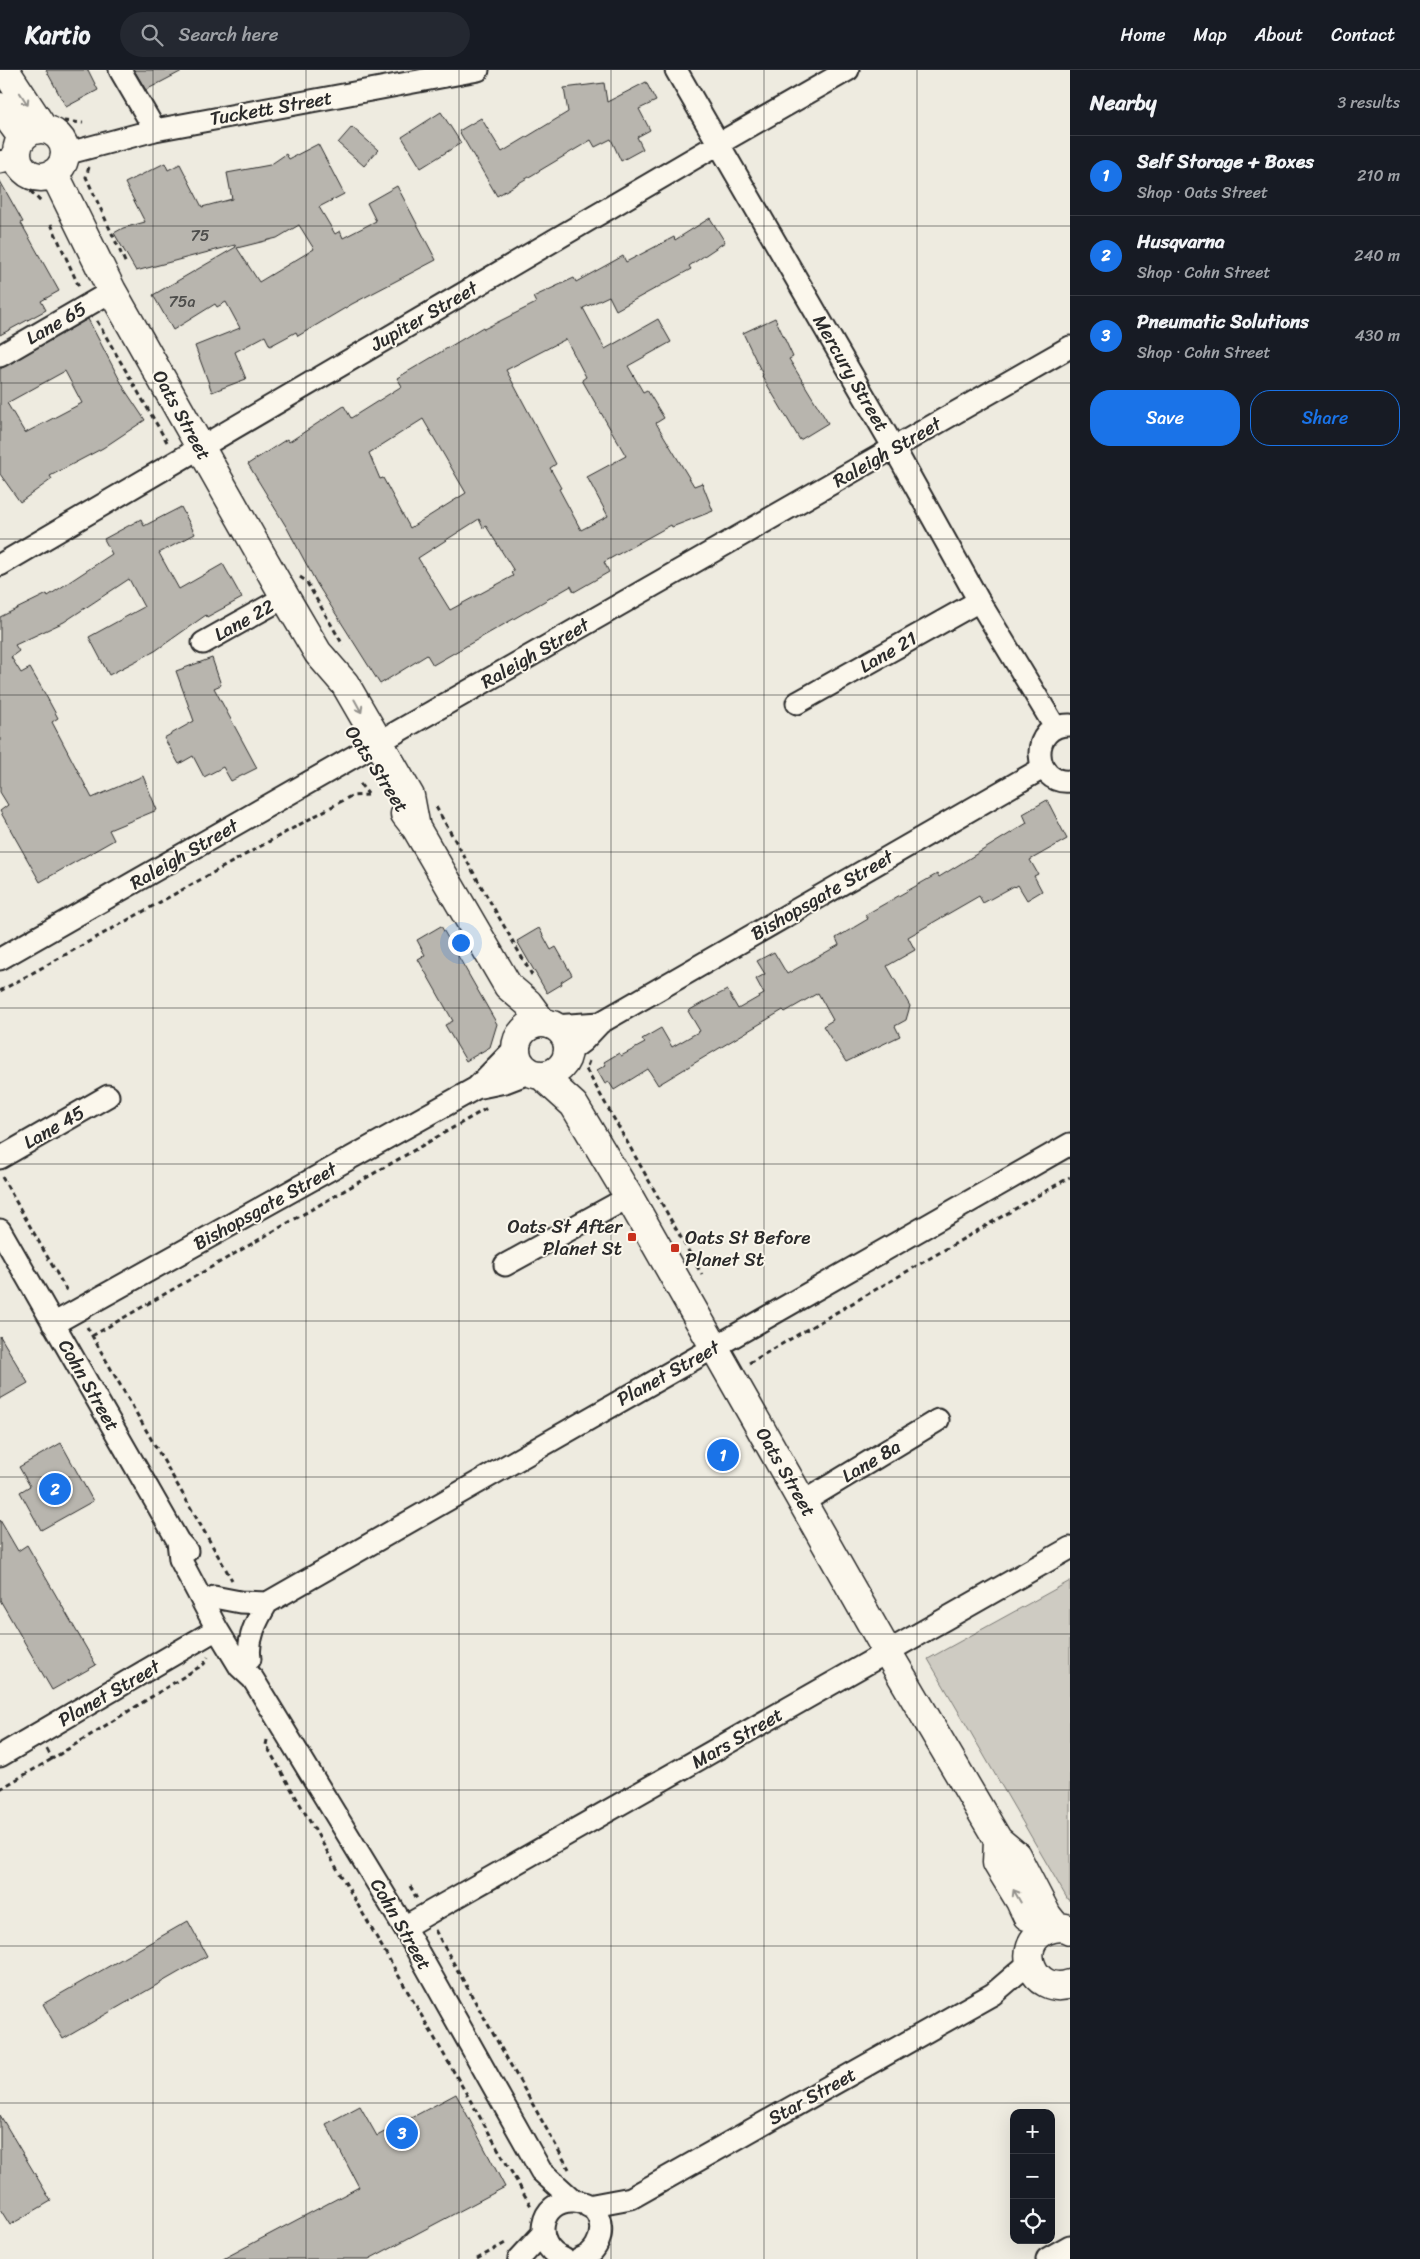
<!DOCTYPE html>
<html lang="en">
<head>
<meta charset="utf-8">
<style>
  body { margin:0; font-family:Sriracha,sans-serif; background:#242831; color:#f1f3f6 }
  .controls { position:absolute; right:15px; bottom:15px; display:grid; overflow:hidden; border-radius:10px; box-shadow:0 5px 20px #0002 }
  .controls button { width:45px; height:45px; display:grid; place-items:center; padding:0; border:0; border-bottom:1px solid #363941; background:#171b24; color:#f1f3f6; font:25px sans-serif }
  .you { position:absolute; left:460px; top:872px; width:18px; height:18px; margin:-12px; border:4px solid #fff; border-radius:50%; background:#1a73e8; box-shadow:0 0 0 8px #1a73e833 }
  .badge { display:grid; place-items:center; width:32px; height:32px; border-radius:50%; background:#1a73e8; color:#fff; font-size:16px; font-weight:700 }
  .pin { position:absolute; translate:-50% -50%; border:2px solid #fff; box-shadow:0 1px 5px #0006 }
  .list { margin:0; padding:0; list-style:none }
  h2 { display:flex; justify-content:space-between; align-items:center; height:65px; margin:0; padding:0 20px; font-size:21px }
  h2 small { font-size:16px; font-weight:400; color:#9ea1a6 }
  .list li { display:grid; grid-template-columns:32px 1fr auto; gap:15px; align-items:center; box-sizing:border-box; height:80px; padding:0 20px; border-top:1px solid #363941 }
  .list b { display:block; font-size:19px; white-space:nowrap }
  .list p { margin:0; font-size:16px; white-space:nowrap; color:#9ea1a6 }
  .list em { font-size:16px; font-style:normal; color:#9ea1a6 }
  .actions { display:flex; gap:10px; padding:15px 20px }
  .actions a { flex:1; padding:11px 0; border:1px solid #1a73e8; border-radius:20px; text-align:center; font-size:18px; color:#1a73e8 }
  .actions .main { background:#1a73e8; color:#fff }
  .icon { flex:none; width:28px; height:28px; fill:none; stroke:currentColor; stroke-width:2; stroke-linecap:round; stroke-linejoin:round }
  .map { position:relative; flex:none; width:1070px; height:2189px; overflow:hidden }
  header { display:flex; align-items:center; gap:30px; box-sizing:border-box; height:70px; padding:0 25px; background:#171b24; border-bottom:1px solid #363941 }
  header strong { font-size:24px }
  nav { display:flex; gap:28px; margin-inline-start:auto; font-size:18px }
  .search { width:350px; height:45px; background:#242831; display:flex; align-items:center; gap:12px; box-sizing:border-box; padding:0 18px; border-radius:28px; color:#9ea1a6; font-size:19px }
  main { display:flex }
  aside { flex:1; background:#171b24 }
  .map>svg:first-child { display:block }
</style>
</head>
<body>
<header>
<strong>Kartio</strong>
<div class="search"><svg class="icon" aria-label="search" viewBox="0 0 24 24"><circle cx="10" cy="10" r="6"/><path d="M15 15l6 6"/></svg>Search here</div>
<nav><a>Home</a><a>Map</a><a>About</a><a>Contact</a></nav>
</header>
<main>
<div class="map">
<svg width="1070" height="2189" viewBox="0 0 1070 2189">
  <rect width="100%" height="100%" fill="#eeebe0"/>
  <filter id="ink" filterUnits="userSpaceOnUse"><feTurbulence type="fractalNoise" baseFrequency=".02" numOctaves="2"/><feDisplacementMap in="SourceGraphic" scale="10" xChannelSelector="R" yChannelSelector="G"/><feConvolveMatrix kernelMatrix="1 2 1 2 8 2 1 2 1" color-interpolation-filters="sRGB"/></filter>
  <g filter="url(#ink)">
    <!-- green -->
    <path fill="#cecbc2" stroke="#7c7b76" d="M1070,1511V1830H1068L928,1589Z"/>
    <!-- building -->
    <path fill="#b8b5ae" stroke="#2b2b2b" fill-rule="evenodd" d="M46,0H88L98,20L66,37Z
      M134,0H184L146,20Z
      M646,12L656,31L639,39L650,60L637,67L643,79L621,91L611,69L595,77L591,70L497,126L459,61L481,48L502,82L568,42L564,18L604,13L607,32Z
      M441,42L461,73L421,98L402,67Z
      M352,57L378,80L364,96L338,73Z
      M318,74L344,124L319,137L335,164L340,161L343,168L376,151L367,133L397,116L436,190L352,234L298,266L296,262L270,276L265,266L235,282L246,309L212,322L195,276L240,258L226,232L217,237L215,234L173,260L153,225L236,177L235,175L136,201L114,163L123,158L145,152L125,113L165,93L168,100L180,94L202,137L232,129L227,103L270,95L286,84L289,89ZM299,155L314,179L259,212L237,178L277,168Z
      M0,111L23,152L21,153L59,221L41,231L46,240L0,265Z
      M710,148L725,172L689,196L691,199L616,240L609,226L583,238L605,279L658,249L671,272L628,296L643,322L647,320L664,348L656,353L694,416L702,413L713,441L672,457L671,455L604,492L609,502L574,522L571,516L433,595L427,585L380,614L317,514L287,458L248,394L287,369L289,372L344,336L351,348L402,316L397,308L483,257L484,259L536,233L533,227L574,208L576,212L623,186L626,192L674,167L675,170ZM566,269L586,307L582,310L626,386L587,407L608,446L581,460L559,419L561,418L550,398L556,394L506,300ZM423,349L466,423L410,458L383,408L380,409L369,383ZM479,449L483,458L486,456L514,501L511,503L513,506L450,540L418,488Z
      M775,248L793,287L789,289L828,353L800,370L762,306L763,305L743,263Z
      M88,249L125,320L145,350L103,378L50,406L52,409L20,432L0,404V299ZM65,301L82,333L25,363L7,333Z
      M181,437L195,464L159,483L179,519L223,494L242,528L207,547L206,545L155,581L109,605L89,567L144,537L129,509L64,552L15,575L19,581L11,587L21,603L30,598L44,622L58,648L52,652L92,728L143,706L157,740L109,760L114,770L40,812L0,741L8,735L0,722V547L47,524L48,526L112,484L104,469L141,449L144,456Z
      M212,588L221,615L214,618L257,698L231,711L223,697L204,707L193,686L179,694L164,668L194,651L176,601Z
      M1047,730L1067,769L1030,790L1038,804L1034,806L1042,821L1027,830L1018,815L1015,817L1014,816L983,833L979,826L908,867L915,880L887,896L910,936L906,950L895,956L900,966L846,992L823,956L833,950L818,923L785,942L783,940L658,1015L648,999L614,1020L609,1012L605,1014L597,1000L606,995L604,992L619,983L621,986L645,973L642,969L661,958L672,977L700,961L688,941L704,932L727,920L738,939L764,924L756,909L765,904L757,891L774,882L787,904L839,875L836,868L868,849L865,845L937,804L939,807L1027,753L1023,744Z
      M441,856L497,954L490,977L466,991L445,955L453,951L418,889L425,885L417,870Z
      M539,858L551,880L556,877L572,905L561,912L562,914L547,923L517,871Z
      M0,1266L28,1313L0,1329Z
      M61,1373L93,1431L41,1460L20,1422L30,1416L19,1397Z
      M0,1450L18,1481L27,1475L96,1595L52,1620L0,1530Z
      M188,1851L207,1886L63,1969L43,1934Z
      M456,2024L505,2117L369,2189H223L359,2117L326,2054L360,2036L377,2066Z
      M0,2045L51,2131L10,2155L0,2139Z"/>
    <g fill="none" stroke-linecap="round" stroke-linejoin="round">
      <defs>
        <path id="minor" d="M120,0L155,60
          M676,0L894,378L979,531L1055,657
          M65,84L155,60L478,0
          M0,92L17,88
          M0,286L112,221
          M0,495L720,73L848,0
          M203,573L285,527
          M797,633L979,531
          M1070,655C1028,654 1032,715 1070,711
          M0,889L1070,277
          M554,956L600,953
          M567,983L583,971L600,953L1043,698
          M476,1018L505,1012L531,1002
          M0,1088L108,1026
          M0,1160L178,1471L187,1481
          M505,1195L629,1127
          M53,1254L476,1018L515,978
          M803,1432L938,1350
          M178,1471L180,1489L217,1559L240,1597L253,1609L404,1857L541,2101L574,2131
          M214,1527L240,1532L267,1533L1070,1074
          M250,1589C247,1569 256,1551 267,1533
          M0,1686L217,1559
          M404,1857L1070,1478
          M588,2136L631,2128L993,1924L1029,1893
          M519,2189L543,2163
          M564,2189C531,2176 539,2129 574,2131C608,2133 609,2179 580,2189
          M1047,2189L1070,2176"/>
        <path id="major" d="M5,0L43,58
          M0,37L22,67
          M17 83a24 24 0 1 1 48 0a24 24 0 1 1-48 0Z
          M54,103L112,221L285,527L318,583L345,614L410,726L416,758
          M405,744L416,758L508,916L528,933L542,952
          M516 979a26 26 0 1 1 52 0a26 26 0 1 1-52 0Z
          M541,1005L574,1035L629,1127L888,1583L998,1770L1016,1785L1047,1845L1054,1854L1059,1857
          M998,1770L997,1793L1020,1831L1027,1846
          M1070,1860C1063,1856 1055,1857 1047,1860C1012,1874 1034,1927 1070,1914"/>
      </defs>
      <!-- minor casing -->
      <use href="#minor" stroke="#2b2b2b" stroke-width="25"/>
      <!-- major casing -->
      <use href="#major" stroke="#2b2b2b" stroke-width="31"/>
      <!-- path -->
      <path stroke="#2b2b2b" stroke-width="3" stroke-dasharray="5 4" stroke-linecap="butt" d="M64,51L83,53
        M89,97L86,107L126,194
        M18,108L41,132
        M51,154L80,219
        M97,251L167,372
        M300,507L306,511L343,575
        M360,714L368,724
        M436,737L532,905
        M0,921L351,726L368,725
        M589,991L586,999L702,1205
        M2,1107L68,1223
        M87,1257L232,1510
        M92,1266L489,1037
        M749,1293L1070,1107
        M267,1670L266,1675L531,2136
        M47,1679L52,1689L204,1594L208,1587
        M0,1719L52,1689
        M410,1816L417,1829
        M435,1860L569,2099
        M477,2189L507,2172"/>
      <!-- minor -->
      <use href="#minor" stroke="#fbf7ec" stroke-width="21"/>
      <!-- major -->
      <use href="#major" stroke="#fbf7ec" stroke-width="28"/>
    </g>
    <!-- one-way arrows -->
    <defs><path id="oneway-shaft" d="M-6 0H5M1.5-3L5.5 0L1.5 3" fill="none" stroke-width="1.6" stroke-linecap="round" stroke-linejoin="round" transform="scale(1.25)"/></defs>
    <g stroke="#93918c">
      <use href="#oneway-shaft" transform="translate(24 29) rotate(57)"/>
      <use href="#oneway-shaft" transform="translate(358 636) rotate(61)"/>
      <use href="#oneway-shaft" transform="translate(1017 1826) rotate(-120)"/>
    </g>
  </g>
  <!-- grid -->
  <path fill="none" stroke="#2b2b2b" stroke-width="1" stroke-opacity="0.55" d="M153,0V2189M306,0V2189M459,0V2189M611,0V2189M764,0V2189M917,0V2189M0,156H1070M0,313H1070M0,469H1070M0,625H1070M0,782H1070M0,938H1070M0,1094H1070M0,1251H1070M0,1407H1070M0,1564H1070M0,1720H1070M0,1876H1070M0,2033H1070"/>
  <!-- markers -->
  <g fill="#c8321e" stroke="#fbf7ec" stroke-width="2">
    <rect x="627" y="1162" width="10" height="10" rx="2.5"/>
    <rect x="670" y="1173" width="10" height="10" rx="2.5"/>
  </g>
  <g text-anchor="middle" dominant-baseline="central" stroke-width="4" stroke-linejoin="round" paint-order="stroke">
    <!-- number labels -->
    <g font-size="16" fill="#4e4e4c">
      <text x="200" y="165">75</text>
      <text x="182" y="231">75a</text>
    </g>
    <!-- street labels -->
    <g font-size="19" fill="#2b2b2b" stroke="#fbf7ec">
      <text transform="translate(271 38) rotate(-10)">Tuckett Street</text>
      <text transform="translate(424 246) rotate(-30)">Jupiter Street</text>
      <text transform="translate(56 253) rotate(-30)">Lane 65</text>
      <text transform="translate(851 303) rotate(60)">Mercury Street</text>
      <text transform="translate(182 345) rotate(61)">Oats Street</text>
      <text transform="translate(887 382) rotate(-30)">Raleigh Street</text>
      <text transform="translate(244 550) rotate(-29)">Lane 22</text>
      <text transform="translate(888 582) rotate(-30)">Lane 21</text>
      <text transform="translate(535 583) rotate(-30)">Raleigh Street</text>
      <text transform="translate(377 699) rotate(57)">Oats Street</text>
      <text transform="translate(184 784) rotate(-30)">Raleigh Street</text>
      <text transform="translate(822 825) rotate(-30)">Bishopsgate Street</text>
      <text transform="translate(54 1057) rotate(-30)">Lane 45</text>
      <text transform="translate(265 1136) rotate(-29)">Bishopsgate Street</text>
      <text transform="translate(668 1303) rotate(-29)">Planet Street</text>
      <text transform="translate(89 1315) rotate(60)">Cohn Street</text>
      <text transform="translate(871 1391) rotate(-31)">Lane 8a</text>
      <text transform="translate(786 1402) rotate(60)">Oats Street</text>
      <text transform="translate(109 1623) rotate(-30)">Planet Street</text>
      <text transform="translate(737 1668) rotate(-30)">Mars Street</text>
      <text transform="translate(401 1854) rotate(60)">Cohn Street</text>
      <text transform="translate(812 2026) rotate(-29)">Star Street</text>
    </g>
    <!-- poi labels -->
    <g font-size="19" fill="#2b2b2b" stroke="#fbf7ec" text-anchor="end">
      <text x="622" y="1156">Oats St After<tspan x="622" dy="22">Planet St</tspan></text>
      <text x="685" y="1167" text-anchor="start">Oats St Before<tspan x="685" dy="22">Planet St</tspan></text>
    </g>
  </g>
</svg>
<div class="controls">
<button>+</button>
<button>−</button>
<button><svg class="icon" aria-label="locate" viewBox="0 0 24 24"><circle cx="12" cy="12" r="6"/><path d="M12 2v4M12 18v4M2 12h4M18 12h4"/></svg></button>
</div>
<div class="you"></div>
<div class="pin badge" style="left:723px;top:1385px">1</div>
<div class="pin badge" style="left:55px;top:1419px">2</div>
<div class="pin badge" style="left:402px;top:2063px">3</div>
</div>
<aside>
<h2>Nearby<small>3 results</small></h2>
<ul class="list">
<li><span class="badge">1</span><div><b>Self Storage + Boxes</b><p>Shop · Oats Street</p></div><em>210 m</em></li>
<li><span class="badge">2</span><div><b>Husqvarna</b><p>Shop · Cohn Street</p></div><em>240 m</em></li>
<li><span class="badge">3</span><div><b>Pneumatic Solutions</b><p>Shop · Cohn Street</p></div><em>430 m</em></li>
</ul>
<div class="actions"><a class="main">Save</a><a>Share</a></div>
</aside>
</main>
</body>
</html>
